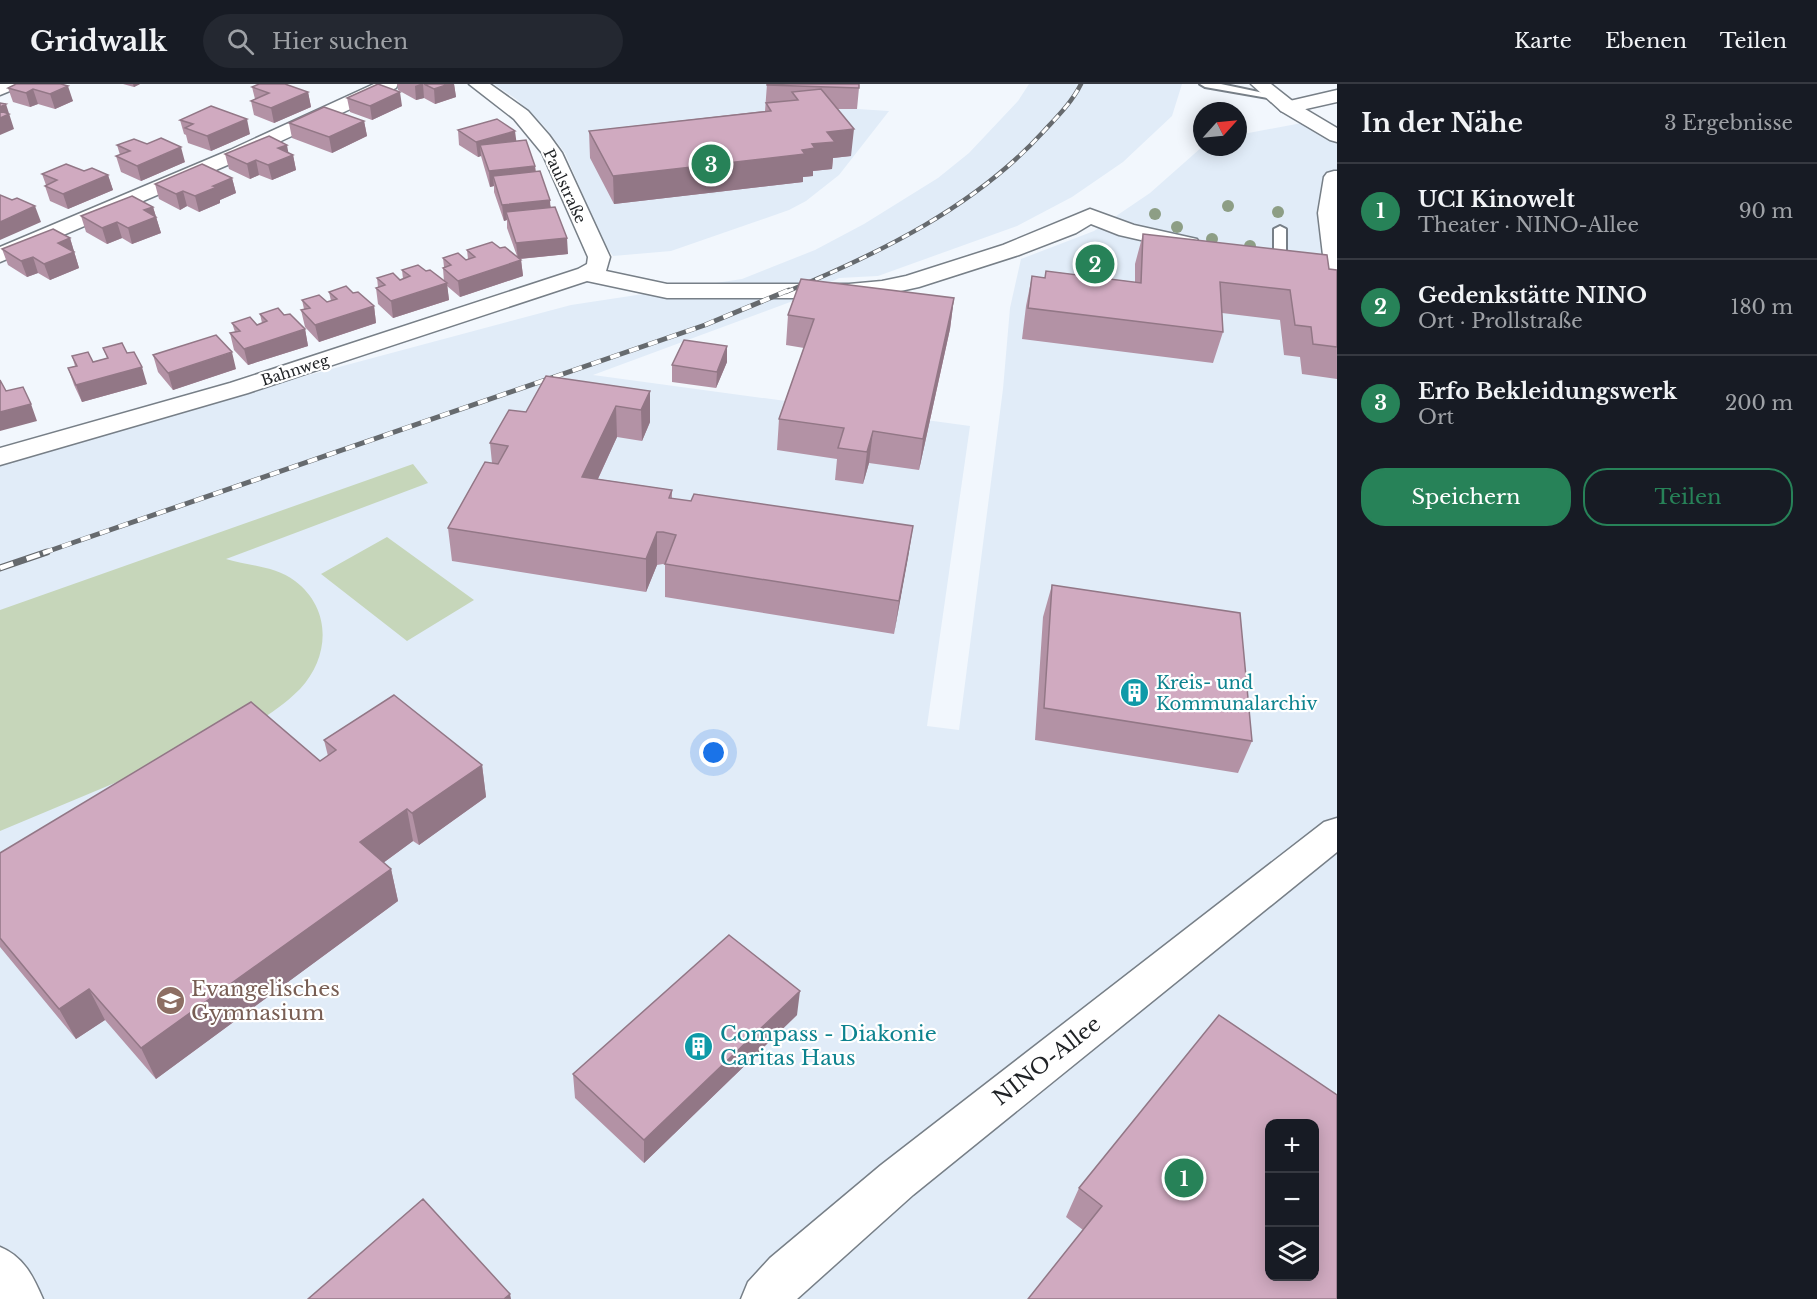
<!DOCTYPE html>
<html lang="de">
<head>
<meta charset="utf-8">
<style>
  body { margin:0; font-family:"Libre Baskerville",serif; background:#242831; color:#f1f3f6 }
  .controls { position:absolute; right:18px; bottom:18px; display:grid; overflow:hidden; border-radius:12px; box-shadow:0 3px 15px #0003 }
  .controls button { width:54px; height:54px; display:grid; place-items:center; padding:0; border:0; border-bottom:2px solid #363941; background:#171b24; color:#f1f3f6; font:30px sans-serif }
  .compass { position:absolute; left:1193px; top:18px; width:54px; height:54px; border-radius:50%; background:#171b24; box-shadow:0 3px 15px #0003; rotate:63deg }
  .you { position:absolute; left:714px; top:669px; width:21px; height:21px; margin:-15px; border:4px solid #fff; border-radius:50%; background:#1a73e8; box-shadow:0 0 0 9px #1a73e833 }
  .badge { display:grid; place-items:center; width:39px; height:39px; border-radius:50%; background:#278258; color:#fff; font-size:20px; font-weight:700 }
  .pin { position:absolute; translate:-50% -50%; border:3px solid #fff; box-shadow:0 2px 6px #0006 }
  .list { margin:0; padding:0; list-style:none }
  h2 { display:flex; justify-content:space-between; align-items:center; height:78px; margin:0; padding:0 24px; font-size:26px }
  h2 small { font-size:20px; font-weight:400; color:#9ea1a6 }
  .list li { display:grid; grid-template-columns:39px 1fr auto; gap:18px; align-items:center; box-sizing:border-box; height:96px; padding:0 24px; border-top:2px solid #363941 }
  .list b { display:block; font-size:22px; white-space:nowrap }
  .list p { margin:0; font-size:20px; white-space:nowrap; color:#9ea1a6 }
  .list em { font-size:20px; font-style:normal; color:#9ea1a6 }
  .actions { display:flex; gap:12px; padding:18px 24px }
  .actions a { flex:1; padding:14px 0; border:2px solid #278258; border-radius:24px; text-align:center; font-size:21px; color:#278258 }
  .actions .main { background:#278258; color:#fff }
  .icon { flex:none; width:33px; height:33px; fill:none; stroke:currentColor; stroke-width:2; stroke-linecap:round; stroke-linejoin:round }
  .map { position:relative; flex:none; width:1337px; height:1215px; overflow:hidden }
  header { display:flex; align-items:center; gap:36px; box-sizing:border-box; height:84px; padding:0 30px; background:#171b24; border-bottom:2px solid #363941 }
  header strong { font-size:28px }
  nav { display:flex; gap:33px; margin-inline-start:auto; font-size:21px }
  .search { width:420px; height:54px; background:#242831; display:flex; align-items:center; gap:15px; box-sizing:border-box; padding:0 21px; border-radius:33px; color:#9ea1a6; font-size:22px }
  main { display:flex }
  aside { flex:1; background:#171b24 }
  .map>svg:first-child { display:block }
</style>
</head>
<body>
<header>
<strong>Gridwalk</strong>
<div class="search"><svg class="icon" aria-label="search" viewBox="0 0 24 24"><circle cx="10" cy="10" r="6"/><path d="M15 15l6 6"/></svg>Hier suchen</div>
<nav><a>Karte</a><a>Ebenen</a><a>Teilen</a></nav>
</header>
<main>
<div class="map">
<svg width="1337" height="1215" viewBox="0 0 1337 1215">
  <rect width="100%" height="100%" fill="#f2f7fd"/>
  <!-- built -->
  <path fill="#e1ecf8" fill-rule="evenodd" d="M494,0H857V25L889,27L839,91L806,117L789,126L671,167L613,172L603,158L565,69L544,42L516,15Z
    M1029,0H1182L1172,32L1123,78L1072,113L1017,142L878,192L839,194L793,217L593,291L970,342L927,642L959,646L1003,305L1010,224L1021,175L1094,147L1150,109L1202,63H1238V51L1323,35L1337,45V1215H0V381L242,309L571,221L742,195L815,166L864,140L938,94L969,69L1018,17ZM1270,1040H1314V1192H1270Z"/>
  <!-- green -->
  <path fill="#c6d6ba" d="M413,380L428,399L226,475C249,482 275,482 295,497C332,525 330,573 300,605C282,623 262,636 239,647L0,747V526Z
    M387,453L474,516L407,557L321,490Z"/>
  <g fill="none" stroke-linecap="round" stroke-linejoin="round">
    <defs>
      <path id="lane" d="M1200,0H1221L1278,12L1273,15L1205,3Z
        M1280,142L1286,145V180L1280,183L1274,180V145Z"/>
      <path id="street" d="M374,0H398L396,4L244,74L0,178V163L230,66Z
        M469,0H490L528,27L549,51L562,69L610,173L606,187L667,200H849L882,197L906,192L1003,161L1090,125L1134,141L1197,155L1200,160L1197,165L1189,167L1119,151L1091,140L1076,149L1019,171L919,203L882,211L849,214H667L587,197L248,309L0,381V364L230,299L578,185L587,180L588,173L542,69L514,35Z
        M1337,6V18L1288,29L1281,27L1278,23L1281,19Z
        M1334,87H1337V195L1329,193L1325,188L1318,129L1324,93L1327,89Z
        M1337,734V768L913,1111L797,1215H741L748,1198L770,1174L881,1081L1324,738Z
        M0,1163C24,1173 33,1192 43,1215H0Z"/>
      <path id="secondary" d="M0,0H19L17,4L0,11Z
        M1251,0H1271L1295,19L1337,44V58L1330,56L1281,27Z"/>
    </defs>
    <!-- lane casing -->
    <use href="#lane" stroke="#777f87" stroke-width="4"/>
    <!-- street casing -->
    <use href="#street" stroke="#777f87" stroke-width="3"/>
    <!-- secondary casing -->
    <use href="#secondary" stroke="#777f87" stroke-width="3"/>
    <!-- lane -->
    <use href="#lane" fill="#fff" fill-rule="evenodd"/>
    <!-- street -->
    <use href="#street" fill="#fff" fill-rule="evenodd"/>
    <!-- secondary -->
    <use href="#secondary" fill="#fff" fill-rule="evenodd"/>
    <defs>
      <path id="rail-far2" d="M786,208C880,169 975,123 1044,47C1058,32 1072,18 1081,0"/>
      <path id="rail-far1" d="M43,469L705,241L789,206"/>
      <path id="rail" d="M0,484L47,468"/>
    </defs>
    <!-- rail-far2 casing -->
    <use href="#rail-far2" stroke="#666a6e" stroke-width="4.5"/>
    <!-- rail-far1 casing -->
    <use href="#rail-far1" stroke="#666a6e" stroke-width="5"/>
    <!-- rail casing -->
    <use href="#rail" stroke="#666a6e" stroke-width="7"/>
    <!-- rail-far2 -->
    <use href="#rail-far2" stroke="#fff" stroke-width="3" stroke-dasharray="8" stroke-linecap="butt"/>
    <!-- rail-far1 -->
    <use href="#rail-far1" stroke="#fff" stroke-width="4" stroke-dasharray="10" stroke-linecap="butt"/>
    <!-- rail -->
    <use href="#rail" stroke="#fff" stroke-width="4.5" stroke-dasharray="14" stroke-linecap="butt"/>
  </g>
  <!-- trees -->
  <g fill="#8d9e85">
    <circle cx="1228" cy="122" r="6"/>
    <circle cx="1278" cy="128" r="6"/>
    <circle cx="1155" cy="130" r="6"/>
    <circle cx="1177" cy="143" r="6"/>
    <circle cx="1212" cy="155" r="6"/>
    <circle cx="1250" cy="162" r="6"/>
  </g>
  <!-- wall -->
  <path fill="#b392a5" d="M16,0H62L73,17L55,25L38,20L30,23L13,18L8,4Z
    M123,0H140L134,3Z
    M397,0H454L456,13L435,20L424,14L416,16L398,6Z
    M767,0L859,4L857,25H837L851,72L833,74L832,85L813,87V92L803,93V98L614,120L590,74L589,47L765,27Z
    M252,3L308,8L311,23L274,39L254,31L251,17L255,15Z
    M347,14L402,22L372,36L350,28Z
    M180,36L250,50L211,67L188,59L186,51L184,50Z
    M364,37L367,52L332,69L292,54L289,39Z
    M458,46L516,57L535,82L536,88L551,123L568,170L520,175L521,176L523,192L460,213L447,202L449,216L393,234L378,220L376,204L378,203L377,194L400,196L403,195L402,186L426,187L444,198L443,184L444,183L443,174L466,176L468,175L467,166L500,164L517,172L507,144V136L504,137L494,108V102L490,103L481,72L478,73L459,61Z
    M117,61L185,78L141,97L121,88L116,72L120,71Z
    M288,69L293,71L296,86L272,96L259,91L250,95L229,85L225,70Z
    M84,87L108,91L113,106L68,125L50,117L45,102L46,101L42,90Z
    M232,94L236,109L220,116V119L199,128L187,122L180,126L159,115L155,100Z
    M153,123L161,149L132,160L122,154L107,160L86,148L81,132Z
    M1143,150L1337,186V295L1302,290L1300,273L1284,271L1280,236L1222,229L1223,248L1213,279L1022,255L1026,222L1032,192L1045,194L1046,187L1135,198V180Z
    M70,154L79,184L50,196L38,189L27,193L8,181L2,165Z
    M329,208L353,209L374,222L376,239L319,258L305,243L301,226L304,225L302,216L327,218L331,217Z
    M954,214L950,245L919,386L869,379L863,400L835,396L837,375L777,366L779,335L804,264L786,261L788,231Z
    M260,230L284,231L305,245L308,262L248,281L234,266L230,249L235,248L232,239L257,241L262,239Z
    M103,264L147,300L82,318L74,301L68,284L75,282L72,272L93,278L107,274Z
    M153,271L236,285L173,306L158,288Z
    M727,278L716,304L672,298V281Z
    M650,307V338L642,357L617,353L598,395L672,406V415L691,417L913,442L894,550L665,513V481L663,480L657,481L646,508L452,477L448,444L492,379L490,359L526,328Z
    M1052,501L1252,657L1238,689L1035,656L1043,533Z
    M324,656L482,681L486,713L419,761L413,757L383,779L391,785L398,817L156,995L105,936L76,955L0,863V769L320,677L328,672Z
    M797,931L644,1079L575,1014L573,990Z
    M1337,1011L1083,1146L1066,1133L1079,1104Z"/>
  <!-- shaded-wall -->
  <path fill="#927786" d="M52,0H62L64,4L68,2L73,17L55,25L50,10Z
    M133,0H140L134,3Z
    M420,0H423L424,14L416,16L415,2Z
    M442,0H454L456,13L435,20L434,5Z
    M33,5L38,20L30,23L26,9Z
    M308,8L311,23L274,39L271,24Z
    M400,8L402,22L372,36L370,22Z
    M6,20L14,45L0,51V23Z
    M247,35L250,50L211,67L207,52Z
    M364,37L367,52L332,69L329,53Z
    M854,45L851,72L833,74L832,85L813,87V92L803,93V98L614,120L613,92L802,66L812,60L827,48Z
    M515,47L517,62L480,61L481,72L478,73L476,58Z
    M287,61L289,72L293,71L296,86L272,96L268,81L278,64Z
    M181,63L185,78L141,97L137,82Z
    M256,76L259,91L250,95L247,80Z
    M535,82L536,98L493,92L494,102L490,103L489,87Z
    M108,91L113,106L68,125L63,110Z
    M232,94L236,109L220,116V119L199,128L195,112L213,102Z
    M183,107L187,122L180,126L176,110Z
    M550,116L551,132L506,128L507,136L504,137L502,121Z
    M35,122L41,138L0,156V138Z
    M153,123L161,149L132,160L128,144L144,126Z
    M117,138L122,154L107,160L102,144Z
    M70,154L79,184L50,196L44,180L58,159Z
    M567,154L568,170L518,175L516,159Z
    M33,173L38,189L27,193L21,177Z
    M521,176L523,192L460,213L458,197Z
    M447,199L449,216L393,234L391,217Z
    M954,214L950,245L919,386L923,355Z
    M374,222L376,239L319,258L315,241Z
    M305,245L308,262L248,281L244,265Z
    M727,262V278L716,304L717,288Z
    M232,268L236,285L173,306L168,289Z
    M142,283L147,300L82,318L76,301Z
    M650,307V338L642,357L641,326Z
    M31,320L37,337L0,347V328Z
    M616,322L617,353L584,425L582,393Z
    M873,347L869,379L863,400L867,368Z
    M913,442L908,474L894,550L899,517Z
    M657,448V481L646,508V475Z
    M482,681L486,713L419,761L412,729Z
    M407,725L413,757L368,790L360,758Z
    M391,785L398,817L156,995L141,964Z
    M89,905L105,936L76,955L59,925Z
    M800,907L797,931L644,1079V1056Z
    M510,1210L511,1215H504Z"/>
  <!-- building -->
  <path fill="#d0aac0" stroke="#927786" stroke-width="1.5" fill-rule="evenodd" d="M16,0H61L68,2L50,10L33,5L26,9L8,4Z
    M259,0H285L308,8L271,24L251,17L269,9L252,3Z
    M378,0L400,8L370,22L347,14Z
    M424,0H449L434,5Z
    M767,0H859V4L767,1Z
    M821,5L854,45L827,48L835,58L812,60L815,64L802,66L805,70L613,92L589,47L771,27L766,19L798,16L792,8Z
    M0,19L6,20L0,23Z
    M211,22L247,35L207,52L185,44L193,40L180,36Z
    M324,23L364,37L329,53L289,39Z
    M0,27L9,30L0,34Z
    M497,35L515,47L476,58L458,46Z
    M269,52L287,61L278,64L293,71L268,81L256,76L247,80L225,70Z
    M161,54L181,63L137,82L116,72L130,67L117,61L134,55L147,60Z
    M526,56L535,82L489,87L480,61Z
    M66,80L84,87L92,84L108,91L63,110L45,102L57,96L42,90Z
    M202,80L232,94L213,102L217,103L195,112L183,107L176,110L155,100Z
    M540,87L550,116L502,121L493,92Z
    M0,111L12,116L17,114L35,122L0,138Z
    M132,112L153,123L144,126L156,133L128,144L117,138L102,144L81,132Z
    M555,123L567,154L516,159L506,128Z
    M53,145L70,154L58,159L74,168L44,180L33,173L21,177L2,165Z
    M1143,150L1327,171L1329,185L1337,186V263L1313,260L1311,243L1295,241L1290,206L1220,198L1223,248L1028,224L1032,192L1045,194L1046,187L1141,199Z
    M492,158L500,164L505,163L521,176L458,197L443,184L451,181L443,174L458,169L466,176L475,173L467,166Z
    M418,181L426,187L430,186L447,199L391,217L376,204L385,201L377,194L393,189L400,196L410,192L402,186Z
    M801,195L954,214L923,355L873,347L867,368L838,364L844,344L779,335L814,235L788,231Z
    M346,202L353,209L358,208L374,222L315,241L301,226L310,224L302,216L319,211L327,218L337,215L329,208Z
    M278,224L284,231L290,230L305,245L244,265L230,249L240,247L232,239L250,233L257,241L267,237L260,230Z
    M216,251L232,268L168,289L153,271Z
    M684,256L727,262L717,288L672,281Z
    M122,259L127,269L134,268L142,283L76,301L68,284L77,282L72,272L88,268L93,278L108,274L103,264Z
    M546,292L650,307L641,326L616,322L582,393L672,406L669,414L691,417L694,410L913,442L899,517L665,480L676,451L663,448H657L646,475L448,444L485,378L498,380L508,362L490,359L509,326L526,328Z
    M0,296L6,307L23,303L31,320L0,328Z
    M1052,501L1240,529L1252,657L1044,624Z
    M394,611L482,681L412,729L407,725L360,758L391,785L141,964L89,905L59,925L0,854V769L251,618L320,677L336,666L324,656Z
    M729,851L800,907L644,1056L573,990Z
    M1219,931L1337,1011V1215H1028L1102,1122L1079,1104ZM1269,1040H1314V1192H1269Z
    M423,1115L510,1210L504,1215H308Z"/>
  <!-- icons -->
  <defs>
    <symbol id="building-disc" viewBox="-11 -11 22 22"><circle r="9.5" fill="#0f9aa8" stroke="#fff"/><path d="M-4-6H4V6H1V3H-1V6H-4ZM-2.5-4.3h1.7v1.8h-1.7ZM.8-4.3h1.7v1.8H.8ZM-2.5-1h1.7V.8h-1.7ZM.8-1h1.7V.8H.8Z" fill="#fff"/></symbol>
    <symbol id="school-disc" viewBox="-11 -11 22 22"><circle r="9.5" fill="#8d6e63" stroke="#fff"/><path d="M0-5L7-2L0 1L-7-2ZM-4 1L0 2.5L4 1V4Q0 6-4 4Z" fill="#fff"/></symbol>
  </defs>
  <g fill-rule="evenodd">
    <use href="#building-disc" x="1118" y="592" width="33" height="33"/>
    <use href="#school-disc" x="154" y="900" width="33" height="33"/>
    <use href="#building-disc" x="682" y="946" width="33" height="33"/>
  </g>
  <g text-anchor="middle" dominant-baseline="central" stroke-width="4.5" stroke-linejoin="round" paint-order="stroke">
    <!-- far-street labels -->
    <g font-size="15" fill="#202326" stroke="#fff">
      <text transform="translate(565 102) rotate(65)">Paulstraße</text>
      <text transform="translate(295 286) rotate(-18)">Bahnweg</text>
    </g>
    <!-- culture labels -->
    <g font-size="18" fill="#0d838f" stroke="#fff" text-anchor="start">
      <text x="1156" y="599">Kreis- und<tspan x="1156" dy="21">Kommunalarchiv</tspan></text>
    </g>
    <!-- near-education labels -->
    <g font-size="21" fill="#785e54" stroke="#fff" text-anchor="start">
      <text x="191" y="905">Evangelisches<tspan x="191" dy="24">Gymnasium</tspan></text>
    </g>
    <!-- near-culture labels -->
    <g font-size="21" fill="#0d838f" stroke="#fff" text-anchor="start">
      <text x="720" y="950">Compass - Diakonie<tspan x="720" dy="24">Caritas Haus</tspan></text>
    </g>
    <!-- near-street labels -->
    <g font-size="21" fill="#202326" stroke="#fff">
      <text transform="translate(1047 977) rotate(-38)">NINO-Allee</text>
    </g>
  </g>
</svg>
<div class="controls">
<button>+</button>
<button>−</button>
<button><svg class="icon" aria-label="layers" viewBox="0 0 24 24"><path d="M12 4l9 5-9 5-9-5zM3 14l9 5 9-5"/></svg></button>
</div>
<svg class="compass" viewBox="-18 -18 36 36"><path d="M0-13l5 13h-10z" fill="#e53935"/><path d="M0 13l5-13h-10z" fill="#9ea1a6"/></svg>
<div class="you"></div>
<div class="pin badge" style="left:1184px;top:1094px">1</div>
<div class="pin badge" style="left:1095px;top:180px">2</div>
<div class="pin badge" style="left:711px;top:80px">3</div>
</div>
<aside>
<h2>In der Nähe<small>3 Ergebnisse</small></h2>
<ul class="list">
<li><span class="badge">1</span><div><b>UCI Kinowelt</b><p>Theater · NINO-Allee</p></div><em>90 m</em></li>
<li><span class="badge">2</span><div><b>Gedenkstätte NINO</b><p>Ort · Prollstraße</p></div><em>180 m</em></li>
<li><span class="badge">3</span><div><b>Erfo Bekleidungswerk</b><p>Ort</p></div><em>200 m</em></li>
</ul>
<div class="actions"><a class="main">Speichern</a><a>Teilen</a></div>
</aside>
</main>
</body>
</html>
